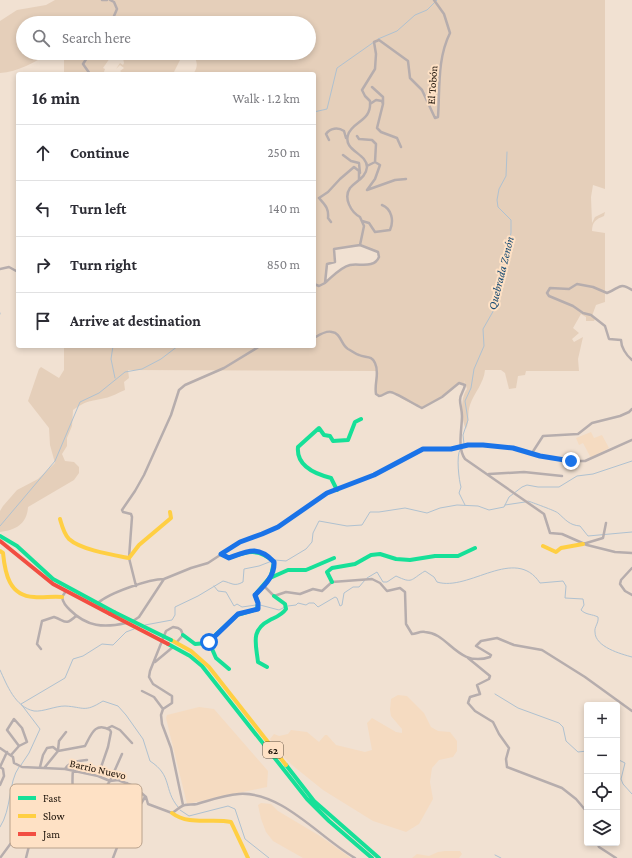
<!DOCTYPE html>
<html lang="en">
<head>
<meta charset="utf-8">
<style>
  body { margin:0; font-family:"Crimson Pro",serif; background:#f7f7f7; color:#2b2b33 }
  .controls { position:absolute; right:12px; bottom:12px; display:grid; overflow:hidden; border-radius:4px; box-shadow:0 2px 6px #0003 }
  .controls button { width:36px; height:36px; display:grid; place-items:center; padding:0; border:0; border-bottom:1px solid #e1e1e2; background:#fff; color:#2b2b33; font:20px sans-serif }
  .stop { position:absolute; width:12px; height:12px; margin:-9px; border:3px solid #1a73e8; border-radius:50%; background:#fff }
  .stop.end { background:#1a73e8; border-color:#fff; box-shadow:0 1px 4px #0008 }
  .list { margin:0; padding:0; list-style:none }
  h2 { display:flex; justify-content:space-between; align-items:center; height:52px; margin:0; padding:0 16px; font-size:17px }
  h2 small { font-size:13px; font-weight:400; color:#7c7c81 }
  .list li { display:grid; grid-template-columns:26px 1fr auto; gap:12px; align-items:center; box-sizing:border-box; height:56px; padding:0 16px; border-top:1px solid #e1e1e2 }
  .list b { display:block; font-size:15px; white-space:nowrap }
  .list em { font-size:13px; font-style:normal; color:#7c7c81 }
  .icon { flex:none; width:22px; height:22px; fill:none; stroke:currentColor; stroke-width:2; stroke-linecap:round; stroke-linejoin:round }
  .map { position:relative; flex:none; width:632px; height:858px; overflow:hidden }
  .search { position:absolute; background:#fff; box-shadow:0 2px 6px #0003; left:16px; top:16px; width:300px; height:44px; display:flex; align-items:center; gap:10px; box-sizing:border-box; padding:0 14px; border-radius:22px; color:#7c7c81; font-size:15px }
  .panel { position:absolute; background:#fff; box-shadow:0 2px 6px #0003; left:16px; top:72px; width:300px; height:276px; border-radius:4px }
  .map>svg:first-child { display:block }
</style>
</head>
<body>
<div class="map">
<svg width="632" height="858" viewBox="0 0 632 858">
  <rect width="100%" height="100%" fill="#f1e1d2"/>
  <!-- built -->
  <path fill="#f5dbc1" d="M591,432L594,438L602,435L609,448L591,458L583,443L579,445L576,438Z
    M398,695L407,696L424,713L431,727L438,731L450,732L457,741V751L453,757L439,760L432,768L430,782L433,799L419,824L406,832L373,821L323,790L292,765L276,749L270,739L274,734L279,736L288,734L291,730L307,732L319,742L325,735H327L336,745L365,752L372,750L367,723L372,718L396,732L402,733V729L391,716L390,710L391,699Z
    M199,707L214,709L268,771L267,787L187,804L166,718L167,715Z
    M261,803L271,804L278,811L320,836L351,858H303L273,841L266,832L261,819L258,805Z
    M445,851H460L462,854L459,858H412L417,854L429,856L438,852Z"/>
  <!-- green -->
  <path fill="#e5cfba" fill-rule="evenodd" d="M55,0H605V189L593,185L591,197L592,223L595,217L605,212L604,216C596,219 592,222 592,231L605,233V302L596,305L592,316L595,319L594,321H586V317L581,314L573,328L579,333L572,339L574,342L583,337L578,359L579,371H526L525,375L518,376L516,388L509,389L505,373L501,370H485C484,383 474,393 470,405C467,413 470,421 466,429C461,420 460,398 467,389L464,380L465,385L459,383L448,393L422,408L406,401L394,393L390,392L381,396L376,394L377,371L128,370L129,378L124,382L125,390C119,392 112,397 105,398C88,402 88,400 73,410L72,426L67,438V446L62,454L65,461L74,462L79,467V473L74,480L28,507C27,524 16,530 0,532V511L3,506L17,490L38,479L55,463L50,445L49,428L28,401L39,369L41,367L59,378L64,370V346H314V74H193C199,66 197,62 193,53H309V23H23V53H50C35,62 18,72 0,73V21L17,10L46,5ZM364,246L378,252V260L366,265H349L325,282L328,263L335,262L334,249Z
    M64,53H110L108,56L110,58L103,68L105,69L104,72L120,74H64Z
    M115,53H129L125,54L126,57L132,56V53H188L181,58L173,74H124L120,71L124,68L120,65L116,69L120,63L123,65L124,63L123,58Z"/>
  <g fill="none" stroke-linecap="round" stroke-linejoin="round">
    <!-- stream -->
    <path stroke="#afc1d0" stroke-width="1" d="M378,39L397,31L415,15L427,10L437,0
      M314,112L327,109L337,68L374,42
      M0,314V313
      M113,346L111,359L115,378
      M464,444L463,435L468,420L465,401L471,388L474,369L484,346L483,329L495,308L496,290L511,233V220L498,207L497,200L499,189L506,176L507,152
      M460,450C456,455 459,481 461,487L459,493L465,505
      M528,501C531,502 556,511 558,513C566,520 569,525 580,526L588,536L632,532
      M505,505L525,502
      M0,526L55,461L80,402L99,393L125,372L142,369L161,359L178,346
      M275,560L286,561L306,549L312,542L313,533L319,521L347,526L362,525L370,512H379L405,508L427,513L440,508L457,505L478,506L489,510L504,507L509,497L522,487L527,485L538,487H559L577,476L593,474L632,461
      M367,578L377,572L383,582H387L396,576C413,584 410,580 425,571L434,577L437,582C469,592 515,545 540,583L563,581L566,586L565,598L583,599L584,605L581,610C586,615 592,614 598,617C599,623 594,627 595,632C595,647 621,654 632,657
      M214,586L218,591L226,592L234,606L237,604L242,607L256,605
      M260,605L279,610L285,607
      M288,606L296,605L298,603L306,605L309,603H314L318,607L335,597L337,598L340,606L342,605L344,593L353,587H359L365,580
      M145,625L172,620L175,615V607L198,596L223,581C232,583 234,587 243,582L244,569L259,566L272,561
      M0,670C7,685 15,707 34,711C43,712 55,706 65,706C84,707 84,713 103,701L118,706L126,715L143,739L150,761C173,776 163,789 178,807
      M495,694L518,708L559,723L563,727L566,741L578,752L587,751
      M617,759L625,763L621,779L623,784L632,794
      M21,765L29,753L40,729L21,704L65,678L73,659L83,656L102,644L113,645L126,632L134,629
      M180,810L189,816L228,806L235,809L245,839L269,858
      M0,827C12,809 8,782 19,767
      M495,855L501,858"/>
    <!-- street -->
    <path stroke="#b6adad" stroke-width="2.5" d="M102,0H107
      M110,0L114,2L117,9L111,23
      M90,74L83,64L90,53
      M372,87L383,97V104
      M370,104L376,100L382,101L383,104L377,128L381,132L397,138L401,147
      M357,136L359,139L372,140L376,144L375,162
      M329,140L326,134C330,128 338,127 344,131L346,138
      M343,155L351,161L359,163L360,173
      M367,166L375,162L380,165L375,179L367,190L395,180L406,179
      M362,221L369,223L375,232L390,230C394,221 392,209 382,205
      M331,222L328,218C329,208 325,205 319,198L328,192L340,179L354,167L359,171V180
      M360,245L364,226L360,217C351,212 343,198 350,188C356,181 366,178 367,167C367,153 343,151 348,135C352,121 372,122 370,101L365,96L362,90L375,69L376,54L374,42L379,40L408,61L410,78L422,90L435,118L438,117C440,89 437,59 450,33L444,14L434,0
      M0,269L9,267L18,272
      M314,284L319,286L325,283L327,264L335,262L334,249L360,245L378,252L379,257C374,269 359,263 350,265C341,267 333,276 326,282
      M632,290C619,281 619,289 607,293L593,287L577,284L569,289L550,288L547,293L549,296L573,306L583,313L591,315L605,326L609,339L621,340C621,347 626,355 632,360
      M314,304V314
      M314,338C319,335 326,330 332,332C341,333 341,345 348,349C352,351 355,354 359,355C365,358 372,355 375,363C380,373 374,383 376,394L379,396C383,396 386,392 390,392C395,392 415,405 422,408L442,397L459,383L465,385C464,391 460,394 460,400C460,405 462,410 462,416C462,429 457,448 465,459L544,514L550,533L562,534L587,545L615,552L632,553
      M532,453L543,436L578,434L592,423L620,416L629,412L632,409
      M489,474L524,472L562,476
      M583,544L603,538L606,523
      M632,568L621,580L620,584L625,591L632,595
      M136,586L129,558L132,517L131,514L123,512L122,510L135,491L144,475L171,415L179,390L185,385L224,368L260,346
      M264,586L274,596L286,592L300,594L313,589L322,591L332,582L372,579L380,583L387,591L400,588L405,592L406,624L412,634C416,634 420,631 425,632C449,633 457,668 490,657L491,655L476,646L481,641L497,638L514,645L542,650L585,677L632,711
      M66,591L62,597C63,603 66,606 70,610C87,627 104,628 126,623
      M98,603C109,593 149,579 164,579
      M133,621L139,617L164,579L191,568L208,563L240,542L262,534L278,527L327,493L374,475L423,449H451L469,445H483L513,448L540,456L571,461H585L632,440
      M176,643L183,635L181,630L178,628L173,627L166,631L150,671L149,677L153,684L172,696V703L163,709L161,715L162,724L171,748L183,805
      M41,649L37,644L42,621L54,617C66,621 65,626 76,616
      M468,658L490,676L489,679L477,685L480,694L470,697L468,703L475,711L493,722L499,734L509,748L506,759L507,767L562,788L576,799L587,812
      M155,662L173,647
      M142,691L154,697L163,709
      M108,728L112,726L120,730L132,743
      M0,748L13,757L14,763L22,767L65,769L98,776L110,781L118,780L131,785L138,790L146,797L148,804L172,813C176,811 180,806 185,805C188,804 193,805 197,804C211,800 224,795 239,794C282,791 320,838 355,858
      M58,750L59,741L66,732
      M11,755L19,746L27,742L22,728L14,719L7,730L19,746
      M40,767L43,755L47,748L53,747L58,751
      M45,767L58,751L85,746C91,735 95,721 110,730L111,732L108,747L98,776
      M65,769C70,761 78,761 87,760
      M73,770C71,787 75,802 72,819L121,837L113,858
      M0,785L4,776L3,769L0,767L7,752
      M103,791L110,781L122,754
      M74,805L94,811
      M105,812L127,783
      M133,817L145,797
      M23,840L28,803
      M597,843L599,847L616,858
      M0,858L14,839H29L42,830L60,826L72,819
      M26,858L31,838"/>
    <!-- fast -->
    <path stroke="#16e098" stroke-width="4" d="M337,490L331,478C315,474 296,466 298,447L319,428L324,435L330,436L333,441L348,440L355,422L361,419
      M0,536L17,546L53,579L114,612
      M270,578L288,570H306L334,558
      M332,582L327,572L332,568L355,564L371,555L380,554L396,559L410,560L435,556H458L475,548
      M183,635L195,644L207,643L237,615L257,609L258,603L255,595L271,576L274,562C259,548 247,551 229,558L221,554
      M209,642L216,658L229,669
      M168,644L190,656L202,666L307,799L329,821L372,858
      M267,667L258,662C256,644 250,630 270,620C276,617 282,615 286,609L285,604L274,596
      M286,765L314,801L379,858"/>
    <!-- slow -->
    <path stroke="#ffcf43" stroke-width="4" d="M60,519C62,526 64,534 69,539C81,550 113,555 129,558L139,545L171,518L170,512
      M543,546L556,552L561,548L583,544
      M0,551L3,553C5,573 9,596 34,597C43,598 52,596 62,597
      M171,640L191,651L209,667L286,765
      M172,813C189,826 212,818 231,822L248,858"/>
    <!-- jam -->
    <path stroke="#f24e42" stroke-width="4" d="M0,541L53,584L110,614"/>
    <!-- fast-bridge -->
    <path stroke="#16e098" stroke-width="4" d="M114,612L171,640"/>
    <!-- jam-bridge -->
    <path stroke="#f24e42" stroke-width="4" d="M110,614L168,644"/>
  </g>
  <g fill="none" stroke-linecap="round" stroke-linejoin="round">
    <!-- route -->
    <path stroke="#1a73e8" stroke-width="5" d="M209,642L238,614L258,609V603L255,595C264,586 275,576 274,562C258,545 248,551 229,558L221,554L240,542L262,534L278,527L327,493L374,475L423,449H451L468,445H483L513,448L540,456L571,461"/>
  </g>
  <g text-anchor="middle" dominant-baseline="central" stroke-width="4" stroke-linejoin="round" paint-order="stroke">
    <!-- shield labels -->
    <rect fill="#fee1c5" stroke="#5e4e3f" stroke-width="1" x="263" y="742" width="20" height="16" rx="3"/>
    <g font-size="10" font-weight="bold" fill="#190f06">
      <text x="273" y="750">62</text>
    </g>
    <!-- street labels -->
    <g font-size="11" fill="#190f06" stroke="#fee1c5">
      <text transform="translate(432 85) rotate(-86)">El Tobón</text>
      <text transform="translate(98 769) rotate(13)">Barrio Nuevo</text>
    </g>
    <!-- water labels -->
    <g font-size="12" font-style="italic" fill="#1b4d74" stroke="#fee1c5">
      <text transform="translate(501 273) rotate(-76)">Quebrada Zenón</text>
    </g>
  </g>
  <!-- legend -->
  <rect x="10" y="784" width="132" height="64" rx="6" fill="#fee1c5" stroke="#b9a28c" stroke-width="1"/>
  <rect x="18" y="796" width="18" height="4" fill="#16e098"/>
  <rect x="18" y="814" width="18" height="4" fill="#ffcf43"/>
  <rect x="18" y="832" width="18" height="4" fill="#f24e42"/>
  <g font-size="11" fill="#190f06">
    <text x="43" y="802">Fast</text>
    <text x="43" y="820">Slow</text>
    <text x="43" y="838">Jam</text>
  </g>
</svg>
<div class="controls">
<button>+</button>
<button>−</button>
<button><svg class="icon" aria-label="locate" viewBox="0 0 24 24"><circle cx="12" cy="12" r="6"/><path d="M12 2v4M12 18v4M2 12h4M18 12h4"/></svg></button>
<button><svg class="icon" aria-label="layers" viewBox="0 0 24 24"><path d="M12 4l9 5-9 5-9-5zM3 14l9 5 9-5"/></svg></button>
</div>
<div class="stop" style="left:209px;top:642px"></div>
<div class="stop end" style="left:571px;top:461px"></div>
<div class="search"><svg class="icon" aria-label="search" viewBox="0 0 24 24"><circle cx="10" cy="10" r="6"/><path d="M15 15l6 6"/></svg>Search here</div>
<section class="panel">
<h2>16 min<small>Walk · 1.2 km</small></h2>
<ul class="list">
<li><svg class="icon" aria-label="ahead" viewBox="0 0 24 24"><path d="M12 20V5M6 11l6-6 6 6"/></svg><div><b>Continue</b></div><em>250 m</em></li>
<li><svg class="icon" aria-label="left" viewBox="0 0 24 24"><path d="M17 20v-9H6M10 6l-5 5 5 5"/></svg><div><b>Turn left</b></div><em>140 m</em></li>
<li><svg class="icon" aria-label="right" viewBox="0 0 24 24"><path d="M7 20v-9h11M14 6l5 5-5 5"/></svg><div><b>Turn right</b></div><em>850 m</em></li>
<li><svg class="icon" aria-label="arrive" viewBox="0 0 24 24"><path d="M6 21V4h12l-3 4 3 4H6"/></svg><div><b>Arrive at destination</b></div></li>
</ul>
</section>
</div>
</body>
</html>
